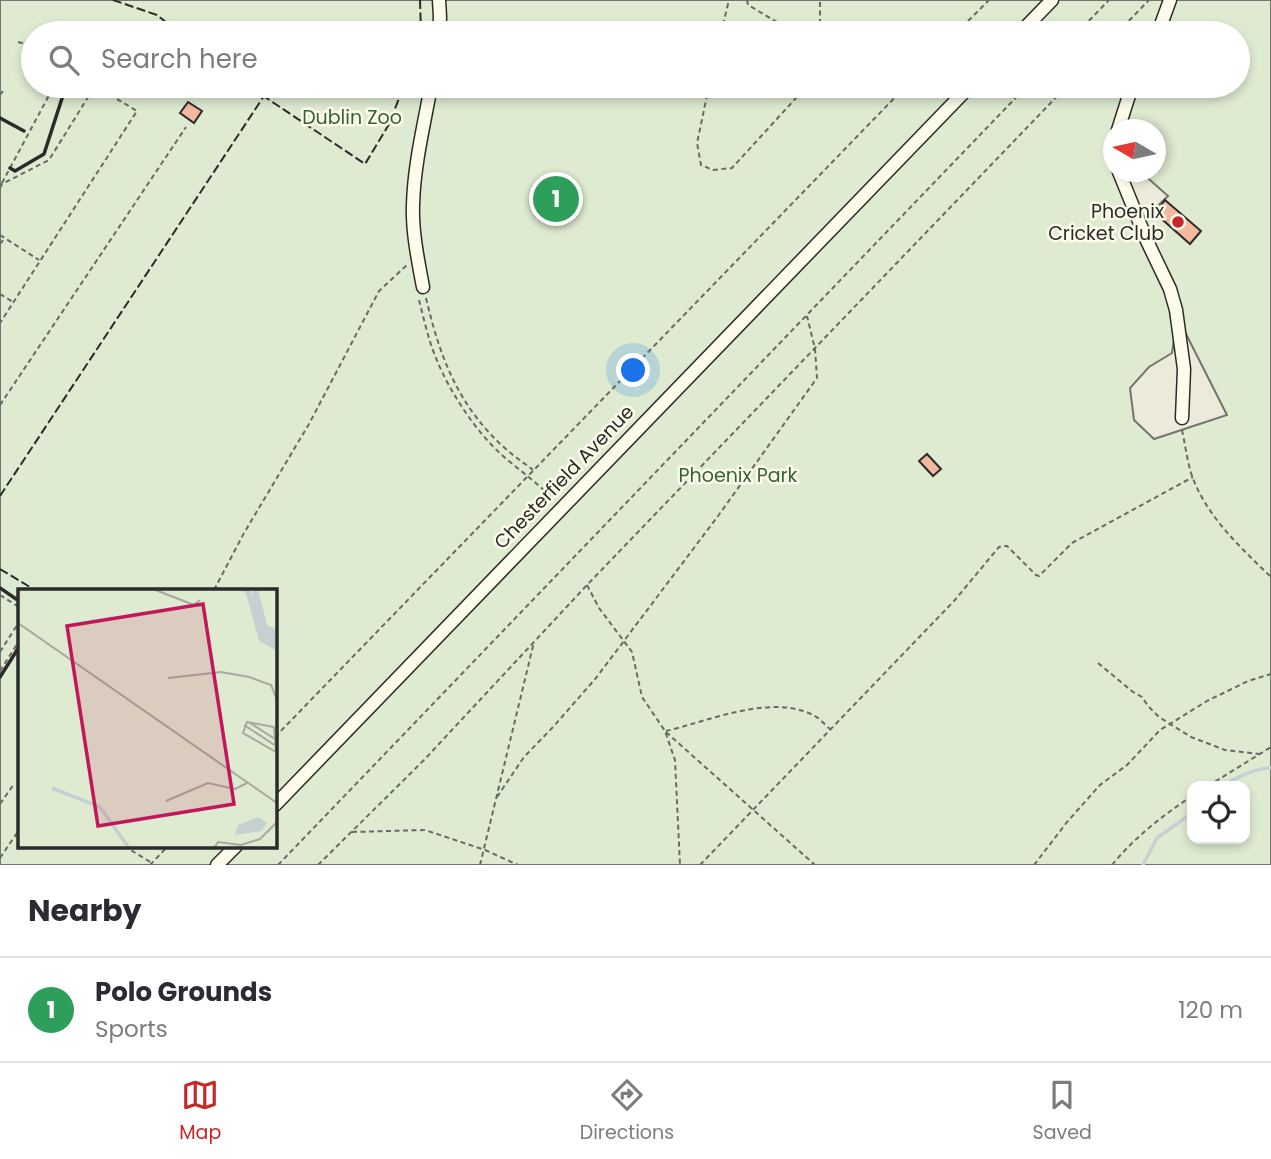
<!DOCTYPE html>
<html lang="en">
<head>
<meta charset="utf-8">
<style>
  body { margin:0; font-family:Poppins,sans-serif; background:#f7f7f7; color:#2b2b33 }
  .controls { position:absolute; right:21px; bottom:21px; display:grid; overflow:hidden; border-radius:14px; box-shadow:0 4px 10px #0003 }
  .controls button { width:63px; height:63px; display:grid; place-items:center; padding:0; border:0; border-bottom:2px solid #e1e1e2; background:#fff; color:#2b2b33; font:35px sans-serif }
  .compass { position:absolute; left:1103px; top:119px; width:63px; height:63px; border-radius:50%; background:#fff; box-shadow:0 4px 10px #0003; rotate:279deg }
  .you { position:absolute; left:634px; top:371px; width:24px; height:24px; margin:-18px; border:5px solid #fff; border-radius:50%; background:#1a73e8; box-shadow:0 0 0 10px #1a73e833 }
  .badge { display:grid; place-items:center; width:46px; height:46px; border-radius:50%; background:#c62828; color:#fff; font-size:23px; font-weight:700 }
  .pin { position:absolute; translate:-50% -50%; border:4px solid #fff; box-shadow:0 2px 7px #0006 }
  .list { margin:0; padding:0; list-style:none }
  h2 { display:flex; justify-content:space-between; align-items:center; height:91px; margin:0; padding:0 28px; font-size:30px }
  h2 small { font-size:23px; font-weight:400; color:#7c7c81 }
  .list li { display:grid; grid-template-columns:46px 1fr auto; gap:21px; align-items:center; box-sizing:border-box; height:105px; padding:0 28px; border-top:2px solid #e1e1e2 }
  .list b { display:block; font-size:26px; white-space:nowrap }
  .list p { margin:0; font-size:23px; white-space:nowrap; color:#7c7c81 }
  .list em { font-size:23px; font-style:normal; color:#7c7c81 }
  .icon { flex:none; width:38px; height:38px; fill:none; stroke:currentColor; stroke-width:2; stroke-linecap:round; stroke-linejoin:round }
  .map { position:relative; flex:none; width:1271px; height:865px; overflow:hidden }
  .search { position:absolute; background:#fff; box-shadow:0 4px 10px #0003; left:21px; right:21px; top:21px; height:77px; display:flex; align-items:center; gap:18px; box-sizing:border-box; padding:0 24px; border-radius:38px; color:#7c7c81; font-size:26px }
  .sheet { height:196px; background:#fff }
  nav { display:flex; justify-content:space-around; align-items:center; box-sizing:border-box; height:98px; border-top:2px solid #e1e1e2; background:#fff; font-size:19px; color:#7c7c81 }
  nav a { display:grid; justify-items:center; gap:4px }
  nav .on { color:#c62828 }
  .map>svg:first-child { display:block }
</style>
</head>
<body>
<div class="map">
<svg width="1271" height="865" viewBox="0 0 1271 865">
  <rect width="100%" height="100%" fill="#fdfbea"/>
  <!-- green -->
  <path fill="#deebd1" stroke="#74746e" stroke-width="2" fill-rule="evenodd" d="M0,0H1271V865H0ZM33,33H1238V86H33ZM1114,130H1156V172H1114ZM19,590H275V846H19ZM1192,786H1245V839H1192Z"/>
  <!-- parking -->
  <path fill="#eceadb" stroke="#74746e" stroke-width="2" d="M1124,172H1141L1168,196L1143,220Z
    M1185,332L1227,415L1154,439L1134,420L1130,388L1149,367L1172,353L1175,333Z"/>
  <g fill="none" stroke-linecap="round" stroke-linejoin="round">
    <!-- stream -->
    <path stroke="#c7d0d0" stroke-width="3.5" d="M1222,786C1237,778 1254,768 1271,768
      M1143,865L1157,838L1192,813"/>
  </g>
  <!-- building -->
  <path fill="#f2b8a0" stroke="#2b2b2b" stroke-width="2" d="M188,102L202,111L194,123L180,113Z
    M1165,200L1201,231L1190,244L1155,213Z
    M927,454L941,469L933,476L919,461Z"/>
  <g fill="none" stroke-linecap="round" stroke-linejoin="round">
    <defs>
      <path id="minor" d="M439,33L440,17L439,0
        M1020,33L1052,0
        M1158,33L1170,0
        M1118,130L1132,86
        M1119,172L1147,241L1170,289L1176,310L1184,369L1182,418
        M423,287C418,260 412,232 413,205C414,165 424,125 431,86
        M275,805L970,86
        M217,865L236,846"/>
    </defs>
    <!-- minor casing -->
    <use href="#minor" stroke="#2b2b2b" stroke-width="15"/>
    <!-- path -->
    <path stroke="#6a6964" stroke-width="2" stroke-dasharray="5 3.5" stroke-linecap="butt" d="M747,0L748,5L796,33
      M820,2V33
      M721,33L729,0
      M956,33L989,0
      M1077,33L1109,0
      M1117,33L1149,0
      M18,42L33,46
      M709,86L697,143L701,165L713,170L732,168L807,86
      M0,95L3,91
      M2,183L54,86
      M0,188L2,184L49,160L95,86L137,111L0,323
      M0,235L39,260
      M0,244L4,239
      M0,294L13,302
      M426,298C440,358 459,408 507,450C515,457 524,463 533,470
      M419,300C424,319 428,339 436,358C449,391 476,432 503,456C520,471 538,483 553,499
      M0,405L186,127
      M1182,430C1185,444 1187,459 1191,473C1205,515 1240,547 1271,577
      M587,585L599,608L632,652L642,697L665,731L675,760L680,865
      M214,590L244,533L309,424L379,291L407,265
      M0,595L19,607
      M0,652L19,622
      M1098,663L1133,692L1142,697L1148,706L1159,717L1191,737L1225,750L1259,754
      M0,671L19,641
      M666,731C709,721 777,691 818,718C822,721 826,726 830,729
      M666,732L815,865
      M275,737L906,86
      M1208,786L1271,747
      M497,797L524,757L554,726L596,678L718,516L817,378L815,349L807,316
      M0,804L14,784
      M352,832L425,830L485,850L518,865
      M124,846L152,863
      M0,858L19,830
      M150,865L168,846
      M278,865L1027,86
      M318,865L424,760L587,585L1067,86
      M480,865L534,642
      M700,865L954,601L999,547L1003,546H1007L1036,575L1039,576L1072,543L1193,477
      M1034,865L1067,822L1100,785L1127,765L1160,730L1207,701L1248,681L1271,674
      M1112,865C1135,837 1162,816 1192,796"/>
    <!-- minor -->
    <use href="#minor" stroke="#fdfbea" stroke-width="12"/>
    <!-- fence -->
    <path stroke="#2b2b2b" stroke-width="2" stroke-dasharray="9 3.5" stroke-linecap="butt" d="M113,0L157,15L180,33
      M420,0L421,33
      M262,95L365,164L388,126L404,86
      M0,496L264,96L247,86
      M0,569L35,590"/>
    <!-- wall -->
    <path stroke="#2b2b2b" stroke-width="3.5" d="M0,118L24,131
      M10,168L15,171L44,154L66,86
      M0,588L19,601
      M0,677L19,647"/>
  </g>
  <!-- markers -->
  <circle fill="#c62828" stroke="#fdfbea" stroke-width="2.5" cx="1178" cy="222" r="7"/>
  <g text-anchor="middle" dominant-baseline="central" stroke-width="5" stroke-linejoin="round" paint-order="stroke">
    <!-- park labels -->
    <g font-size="19" fill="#34623c" stroke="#fdfbea">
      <text x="352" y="117">Dublin Zoo</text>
      <text x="738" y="475">Phoenix Park</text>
    </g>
    <!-- poi labels -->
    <g font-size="19" fill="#2b2b2b" stroke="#fdfbea" text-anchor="end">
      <text x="1164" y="211">Phoenix<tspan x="1164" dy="22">Cricket Club</tspan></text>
    </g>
    <!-- street labels -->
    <g font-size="19" fill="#2b2b2b" stroke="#fdfbea">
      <text transform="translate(564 477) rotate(-46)">Chesterfield Avenue</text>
    </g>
  </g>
  <!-- overview -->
  <g transform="translate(18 589)">
    <rect width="259" height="259" fill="#fdfbea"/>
    <path d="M0,0H259V259H0Z" fill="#deebd1"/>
    <path d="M218,0H231L235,7V0H240L249,36L259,41V62L241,52L228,4ZM240,228L249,234L244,242L217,246L220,236Z" fill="#c7d0d0"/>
    <path fill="none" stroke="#c7d0d0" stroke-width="3.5" d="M34,199L82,218L111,259"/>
    <path fill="none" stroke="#a9a89e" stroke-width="2" d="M135,0L176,16L182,11M0,34L259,214M150,89L203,83L231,88L253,96L259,111M229,133L256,138L258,163L225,144ZM232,134L257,150M226,136L258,157M148,212L190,194L217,200L229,194M196,259L200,253L223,256L242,250L259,233"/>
    <path fill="#c2185b" fill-opacity="0.15" stroke="#c2185b" stroke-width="3.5" d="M185,15L216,215L80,237L49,37Z"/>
    <rect width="259" height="259" fill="none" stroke="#2b2b2b" stroke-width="3.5"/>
  </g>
</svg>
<div class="controls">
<button><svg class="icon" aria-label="locate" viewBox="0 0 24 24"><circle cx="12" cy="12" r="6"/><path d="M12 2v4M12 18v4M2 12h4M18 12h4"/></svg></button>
</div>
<svg class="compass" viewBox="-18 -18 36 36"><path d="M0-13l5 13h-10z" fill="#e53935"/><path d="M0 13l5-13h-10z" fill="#7c7c81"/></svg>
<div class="you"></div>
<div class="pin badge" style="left:556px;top:199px;background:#2e9e5b">1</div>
<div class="search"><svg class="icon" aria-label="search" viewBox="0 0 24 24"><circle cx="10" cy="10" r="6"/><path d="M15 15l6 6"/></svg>Search here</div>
</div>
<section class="sheet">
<h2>Nearby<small></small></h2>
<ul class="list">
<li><span class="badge" style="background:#2e9e5b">1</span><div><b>Polo Grounds</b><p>Sports</p></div><em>120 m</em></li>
</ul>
</section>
<nav>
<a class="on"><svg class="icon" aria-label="map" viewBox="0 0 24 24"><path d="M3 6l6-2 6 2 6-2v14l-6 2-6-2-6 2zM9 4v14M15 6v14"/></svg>Map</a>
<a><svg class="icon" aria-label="directions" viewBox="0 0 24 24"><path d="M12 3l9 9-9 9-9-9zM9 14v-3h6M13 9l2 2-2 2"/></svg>Directions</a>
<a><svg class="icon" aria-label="saved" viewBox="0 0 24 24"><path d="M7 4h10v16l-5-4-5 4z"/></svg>Saved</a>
</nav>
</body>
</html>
